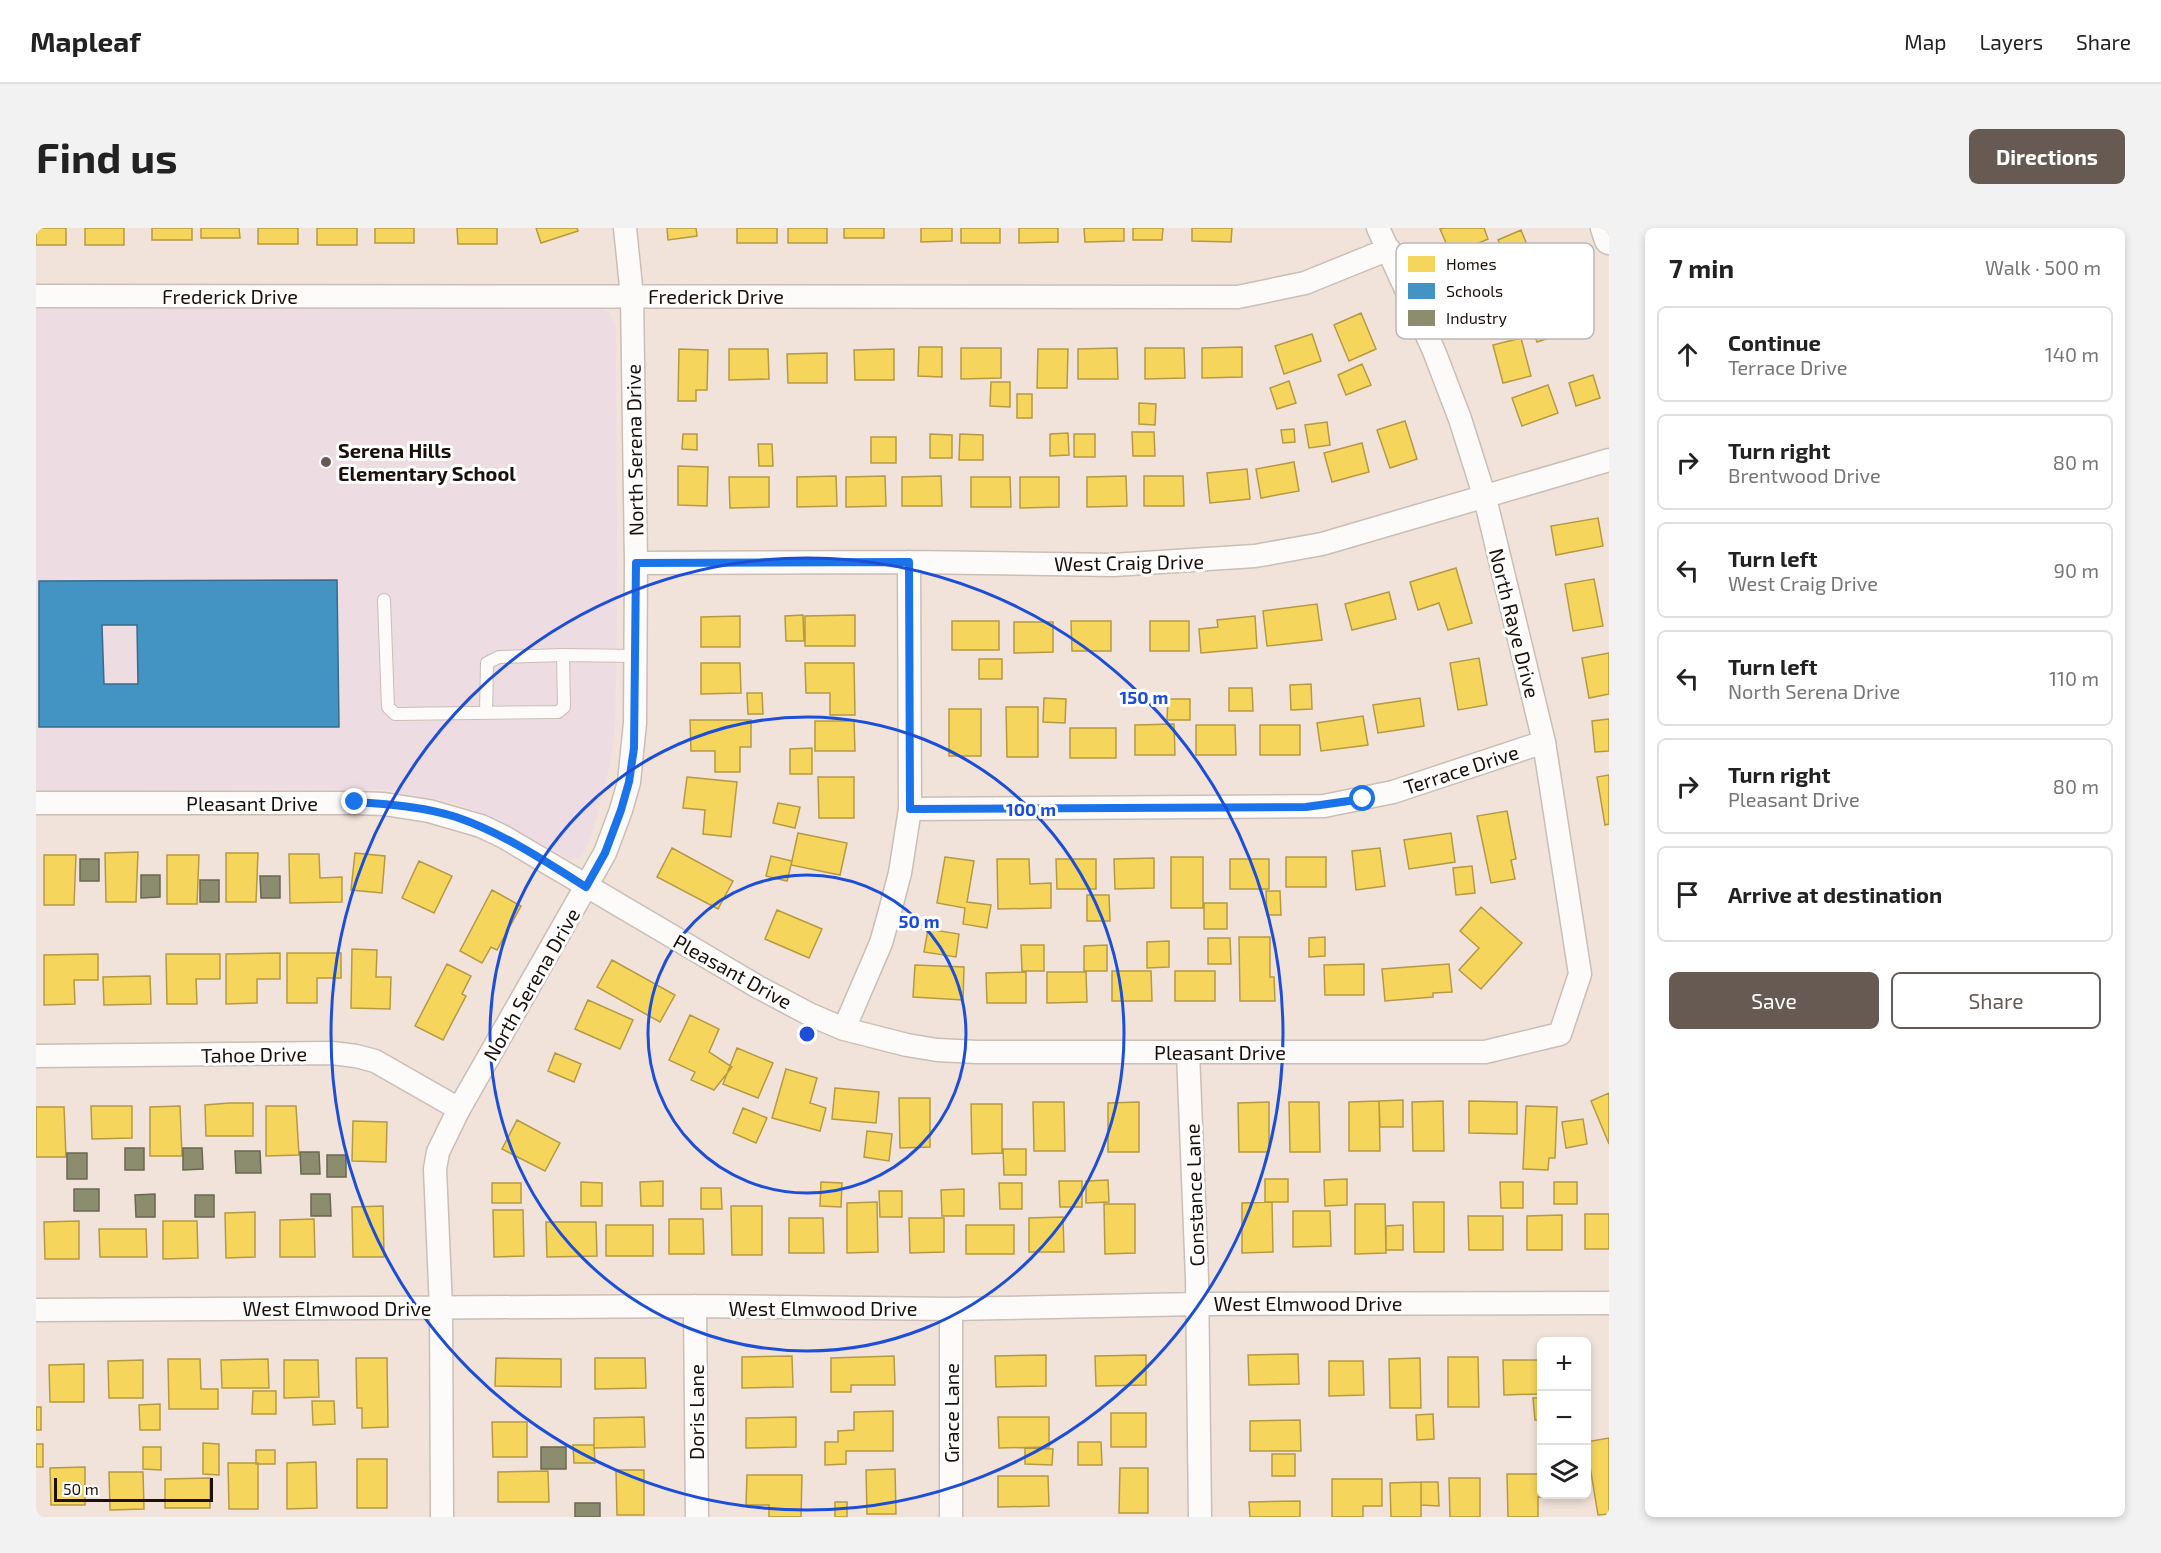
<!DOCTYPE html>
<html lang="en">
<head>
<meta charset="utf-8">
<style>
  body { margin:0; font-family:"Exo 2",sans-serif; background:#f2f2f2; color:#222 }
  .controls { position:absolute; right:18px; bottom:18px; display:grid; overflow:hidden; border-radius:9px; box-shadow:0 3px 9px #0003 }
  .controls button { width:54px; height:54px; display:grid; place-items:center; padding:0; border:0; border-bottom:2px solid #e0e0e0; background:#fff; color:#222; font:30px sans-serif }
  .scale { position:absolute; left:18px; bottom:15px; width:159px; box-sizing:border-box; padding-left:6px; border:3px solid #1c110a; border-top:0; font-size:16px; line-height:21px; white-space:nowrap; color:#1c110a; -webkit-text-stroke:4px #fff; paint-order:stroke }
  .stop { position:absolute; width:18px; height:18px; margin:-14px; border:4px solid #1a73e8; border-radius:50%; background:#fff }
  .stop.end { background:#1a73e8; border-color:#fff; box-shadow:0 2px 6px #0008 }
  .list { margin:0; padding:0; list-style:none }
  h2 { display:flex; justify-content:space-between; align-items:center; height:78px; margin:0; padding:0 24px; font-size:26px }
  h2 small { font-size:20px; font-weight:400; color:#767676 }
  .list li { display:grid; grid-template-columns:39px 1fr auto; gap:18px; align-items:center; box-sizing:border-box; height:96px; margin:0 12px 12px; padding:0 12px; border:2px solid #e0e0e0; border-radius:9px }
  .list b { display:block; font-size:22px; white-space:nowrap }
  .list p { margin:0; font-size:20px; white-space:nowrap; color:#767676 }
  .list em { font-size:20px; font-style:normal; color:#767676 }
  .actions { display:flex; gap:12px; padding:18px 24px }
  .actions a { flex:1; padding:14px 0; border:2px solid #675a53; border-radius:9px; text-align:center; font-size:21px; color:#675a53 }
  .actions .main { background:#675a53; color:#fff }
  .icon { flex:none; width:33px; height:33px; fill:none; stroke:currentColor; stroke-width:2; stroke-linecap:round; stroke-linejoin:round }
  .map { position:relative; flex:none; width:1573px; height:1289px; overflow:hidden; border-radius:9px }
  header { display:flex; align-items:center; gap:36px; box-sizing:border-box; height:84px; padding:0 30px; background:#fff; border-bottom:2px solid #e0e0e0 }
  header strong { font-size:28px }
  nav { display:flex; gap:33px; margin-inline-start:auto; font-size:21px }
  .intro { display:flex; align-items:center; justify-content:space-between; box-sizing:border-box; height:144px; padding:0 36px }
  h1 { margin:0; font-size:42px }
  .button { padding:15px 27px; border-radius:9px; background:#675a53; color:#fff; font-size:21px; font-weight:700 }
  main { display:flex; gap:36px; padding:0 36px }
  aside { flex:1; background:#fff; border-radius:9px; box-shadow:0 3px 9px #0003 }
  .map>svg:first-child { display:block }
</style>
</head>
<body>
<header>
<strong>Mapleaf</strong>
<nav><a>Map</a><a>Layers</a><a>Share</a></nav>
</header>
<div class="intro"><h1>Find us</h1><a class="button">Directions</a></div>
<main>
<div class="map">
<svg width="1573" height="1289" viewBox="0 0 1573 1289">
  <rect width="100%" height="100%" fill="#f1e3da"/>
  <!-- education -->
  <path fill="#eddce1" d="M549,80L565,81L574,85L580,99L581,370L579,498L575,531L560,593L549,623L544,629L534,632L464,593L430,579L406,572L346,561L0,562V81Z"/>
  <!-- homes -->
  <path fill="#f6d55c" stroke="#b59a43" stroke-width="1.5" d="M0,0H30V17H0Z
    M49,0H88V17H49Z
    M116,0H156V12H116Z
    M165,0H203L204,10H165Z
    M222,0H262V16H222Z
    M281,0H321V17H281Z
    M339,0H378V15H339Z
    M421,0H461V16H422Z
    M500,0H541L542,3L505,15Z
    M631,0H660L661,8L632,12Z
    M701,0H741V15H701Z
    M752,0H791V15H752Z
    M808,0H848V10H808Z
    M885,0H916V13L885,14Z
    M925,0H964V15H925Z
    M983,0H1022V14L983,15Z
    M1048,0H1088V13L1049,14Z
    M1097,0H1127L1126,12H1097Z
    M1156,0H1196L1195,14L1156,13Z
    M1408,0H1448L1452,11L1443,15L1447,26L1420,38L1404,1Z
    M1485,2L1492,19L1470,29L1462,12Z
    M1517,84L1525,106L1501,114L1493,92Z
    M1325,85L1340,121L1313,133L1298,97Z
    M1276,106L1285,133L1248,146L1239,118Z
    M1485,110L1495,148L1467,155L1457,117Z
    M883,119H906V149L882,148Z
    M1206,119V149L1166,150V120Z
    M925,120H965V150L925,151Z
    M1081,120L1082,151H1042V121Z
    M1109,120H1148L1149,150L1109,151Z
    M643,121L672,122L671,162H660V173H642Z
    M693,121H732L733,151L693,152Z
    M858,121V152H819L818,122Z
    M1002,121H1032L1031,160H1001Z
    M791,125V155H752L751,126Z
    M1326,136L1335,157L1310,167L1302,147Z
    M1557,147L1564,170L1540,178L1533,155Z
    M1253,153L1260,175L1241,181L1234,160Z
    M955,154H974V179L954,178Z
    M1512,157L1522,185L1486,198L1476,170Z
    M981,166H996V190H981Z
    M1103,175L1120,176L1119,197L1103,196Z
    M1369,193L1381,231L1354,240L1341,202Z
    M1291,194L1294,217L1273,220L1269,197Z
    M1258,201L1259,214L1247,215L1245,202Z
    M1096,204H1118L1119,228H1097Z
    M1032,205L1033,227L1014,228V206Z
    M647,206H661V222L646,221Z
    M894,206L916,207V230H894Z
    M924,206L947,207V232H923Z
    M1038,206H1059V229H1038Z
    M835,209H860V235H835Z
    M1326,215L1333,244L1296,254L1288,225Z
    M722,216H736L737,238H723Z
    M1258,234L1263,263L1225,270L1220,241Z
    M642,238L672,239L671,278L642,277Z
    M1211,241L1214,271L1174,275L1171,245Z
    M800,248L801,278L761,279V249Z
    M849,248L850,278L810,279V249Z
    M905,248L906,278H866V249Z
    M1090,248L1091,278L1051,279V249Z
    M1108,248H1147L1148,278H1108Z
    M693,249H733V279L694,280Z
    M935,249H974L975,279H935Z
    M984,249H1023V279L984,280Z
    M1562,290L1567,318L1520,327L1515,298Z
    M1420,340L1436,395L1412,402L1403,375L1382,382L1374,354Z
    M1558,351L1567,398L1537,403L1529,356Z
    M1353,364L1360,391L1316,402L1309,376Z
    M1281,376L1286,412L1231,418L1227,383Z
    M767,387L768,413H750L749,388Z
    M819,387V418H769V388Z
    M704,388V419H665V389Z
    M1219,388L1221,420L1165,425L1163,401L1182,399L1181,392Z
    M916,393H963V422H916Z
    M1035,393H1075V423H1036Z
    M1114,393H1153V423H1114Z
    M978,394H1017V424L978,425Z
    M1573,425V466L1553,470L1546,430Z
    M1443,430L1451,477L1422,482L1414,435Z
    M943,431H966V451H943Z
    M665,435H704L705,465L665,466Z
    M769,435H818L819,487H794V465H770Z
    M1275,456L1276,481L1255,482L1254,457Z
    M1193,460H1216L1217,483H1193Z
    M711,465H726L727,486H712Z
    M1008,470L1030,471L1029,495L1007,494Z
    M1384,470L1388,498L1342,505L1337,477Z
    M1132,471H1154V492H1131Z
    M970,479H1002V529H971Z
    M913,481H945V528H913Z
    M1327,488L1332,517L1285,523L1281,495Z
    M1573,491V523L1559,524L1556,493Z
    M654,492H715V519H704V544H679V523H655Z
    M779,493H818L819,523H779Z
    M1138,496L1139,527H1099V497Z
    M1160,497H1199L1200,527H1160Z
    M1224,497H1264V527H1224Z
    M1034,500H1080V530H1034Z
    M776,520V546H754V521Z
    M1573,547V596L1569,597L1561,549Z
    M651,549L701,554L695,609L667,606L669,582L647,580Z
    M782,549H818V590H783Z
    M742,575L764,579L759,600L737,595Z
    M1471,583L1480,631L1475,632L1479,651L1455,655L1441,588Z
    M762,605L811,615L804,647L755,637Z
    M1415,605L1419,634L1373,641L1368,612Z
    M636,620L697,653L682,681L621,649Z
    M1344,620L1349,658L1320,662L1316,623Z
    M102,624L100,674H70L69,625Z
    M190,625H222L220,674H190Z
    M319,625L349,628L346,665L315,662Z
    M253,626H283L284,650L306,649V674L254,675Z
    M8,627H40L38,677H8Z
    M131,627H163L161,676H131Z
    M735,628L756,633L751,653L730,648Z
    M909,629L938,633L931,674L955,677L951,700L927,696L929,680L901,675Z
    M1135,629H1167V680H1135Z
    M1250,629H1290V659H1250Z
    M1118,630V660L1079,661L1078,631Z
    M961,631H993L994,656L1015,655V680L962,681Z
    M1020,631H1060V661H1021Z
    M1194,631H1233V661H1194Z
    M383,633L416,648L398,685L366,670Z
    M1436,638L1439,665L1420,667L1417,640Z
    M456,662L485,678L461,722L455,719L446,735L424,723Z
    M1230,663H1244L1245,687H1231Z
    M1051,667H1073L1074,693H1051Z
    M1168,675H1191V701H1168Z
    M1445,679L1486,715L1445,761L1423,742L1443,720L1424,703Z
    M741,682L786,701L773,730L729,711Z
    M892,701L923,706L920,729L888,724Z
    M1203,709H1234V749H1238L1239,773H1204Z
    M1289,709V728L1273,729V710Z
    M1172,710H1194L1195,736H1172Z
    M1133,713V739L1111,740V714Z
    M985,717H1008V743H986Z
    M1071,717V743H1048V718Z
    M316,721L341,722L340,749H355L354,781L315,780Z
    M244,725V751H221V775L190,776V726Z
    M251,725H305V750H281V775H251Z
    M62,726V752H38L39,776L8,777V727Z
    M130,726H184V751H160L161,776H131Z
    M576,732L639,767L624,794L561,759Z
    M411,736L435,748L426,766L430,768L407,812L379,798Z
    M1328,736V767H1289L1288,737Z
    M1413,736L1416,764L1397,765V769L1349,773L1346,741Z
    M879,737L928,739L927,772L877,769Z
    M1076,743H1115L1116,773H1076Z
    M1139,743H1179V773H1139Z
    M990,744V775H951L950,745Z
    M1011,744H1050L1051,774L1011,775Z
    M114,748L115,776L68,777L67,749Z
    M552,772L597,792L584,821L539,801Z
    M654,787L683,801L673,824L696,839L678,862L655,852L659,844L633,832Z
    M701,820L737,835L722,870L687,856Z
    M519,825L545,836L538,854L512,843Z
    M750,841L781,850L774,875L790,880L784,903L736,890Z
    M799,860L843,864L840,895L796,891Z
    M1573,865V916L1555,873Z
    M863,870H894V919L864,920Z
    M1367,872V899H1344L1343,873Z
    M1343,873L1344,923H1313V874Z
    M1407,873L1408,923H1377L1376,874Z
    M1433,873L1481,874V906L1433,905Z
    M997,874H1028L1029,923H998Z
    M1103,874V924H1072V875Z
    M1233,874V924H1203L1202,875Z
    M1253,874H1283L1284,924H1254Z
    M193,875H217V908H170L169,877Z
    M935,876H966V925L936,926Z
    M55,878H96V910L56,911Z
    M144,878L146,928H114V879Z
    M230,878H260L263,927L230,928Z
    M1490,878L1521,879L1519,930H1513L1512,942L1487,941Z
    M0,879H28L30,929H0Z
    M707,880L731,890L720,915L697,905Z
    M1547,891L1551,916L1530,920L1526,894Z
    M481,892L524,915L509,943L466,921Z
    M317,893L351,894L350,934L316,933Z
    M831,903L856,906L853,933L828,929Z
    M967,921H990V947H968Z
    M1229,951H1252V974H1229Z
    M1311,951V977L1289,978L1288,952Z
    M1072,952L1073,974L1050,975V953Z
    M627,953V978H605L604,954Z
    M1023,953H1046V979H1024Z
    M545,954L566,955V978H545Z
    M785,954L806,955L805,979L784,978Z
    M1464,954H1487V980H1465Z
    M1518,954H1541V976H1518Z
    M456,955H485V975H456Z
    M963,955H986V981H964Z
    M665,960H685L686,981H665Z
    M928,961V988H906L905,962Z
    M843,963H866V989H844Z
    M841,974L842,1024L811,1025V975Z
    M1236,974L1237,1024L1206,1025V975Z
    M1377,974H1408V1024H1378Z
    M1068,976H1099V1025L1069,1026Z
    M1319,976H1349L1350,1025L1319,1026Z
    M347,978L348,1029H317L316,979Z
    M695,978H726V1027H696Z
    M457,982H487L488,1028L458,1029Z
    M1257,983H1294L1295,1018L1257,1019Z
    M219,984V1029L190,1030L189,985Z
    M1549,986H1573V1021H1549Z
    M1526,987V1022H1491V988Z
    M1432,988H1467V1022H1433Z
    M1027,989L1028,1024H993V990Z
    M753,990H787L788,1025H753Z
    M873,990H908V1024L874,1025Z
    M278,991L279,1029H244V992Z
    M633,991H667L668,1026H633Z
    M43,993V1031H9L8,994Z
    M127,993H161L162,1030L127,1031Z
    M510,994H560L561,1028L511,1029Z
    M570,997H617V1028H570Z
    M930,997H978V1026H930Z
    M1367,997V1022H1350V998Z
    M63,1001H110L111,1029H64Z
    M1262,1126L1263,1156L1213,1157L1212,1127Z
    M1010,1127V1158L960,1159L959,1128Z
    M1110,1127V1157L1060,1158L1059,1128Z
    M756,1128L757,1159L706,1160V1129Z
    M858,1128L859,1157H815V1164H795V1130Z
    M1412,1129H1442L1443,1179H1412Z
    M320,1130H351L352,1199L326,1200V1180H321Z
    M460,1130L525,1131V1159L459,1158Z
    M559,1130H609L610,1160L559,1161Z
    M1384,1130L1385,1180H1354L1353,1131Z
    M132,1131H164L165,1161H182V1181H133Z
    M232,1131L233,1160H186L185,1132Z
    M107,1132V1170H73L72,1133Z
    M248,1132H282L283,1169L248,1170Z
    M1467,1132H1502V1166L1468,1167Z
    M1293,1133H1327L1328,1167L1293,1168Z
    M48,1136V1174H14L13,1137Z
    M217,1163H240V1186H216Z
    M1497,1170H1506V1192H1499Z
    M276,1173H298L299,1196L277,1197Z
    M124,1176V1202H104L103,1177Z
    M0,1179H5V1202H0Z
    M857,1183V1223H810V1236L789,1237V1214H802V1203L818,1202V1184Z
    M1075,1185H1110V1219H1075Z
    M1397,1186L1398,1211L1381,1212L1380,1187Z
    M608,1189L609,1219L558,1220V1190Z
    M760,1189V1219L710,1220V1190Z
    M962,1189H1013V1219L963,1220Z
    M1264,1192L1265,1223H1214V1193Z
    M456,1194H491V1229H457Z
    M1573,1210V1286L1562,1287L1550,1214Z
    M1042,1214H1065L1066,1237H1042Z
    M167,1215L183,1216V1247L167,1246Z
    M0,1216H7V1239H0Z
    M537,1217H558L559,1235H538Z
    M107,1219H125V1242L107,1241Z
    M989,1220L1017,1221L1016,1237L989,1236Z
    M220,1222H239V1236H220Z
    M1236,1226H1259V1248H1236Z
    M321,1231H351V1280H321Z
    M280,1234L281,1280L251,1281V1235Z
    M192,1235H222V1281H193Z
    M49,1239V1277H15L14,1240Z
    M1084,1240H1112V1285H1083Z
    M859,1241L860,1286H831L830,1242Z
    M580,1242H608V1287H581Z
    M512,1243L513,1274H462V1244Z
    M73,1244H107L108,1281L74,1282Z
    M1471,1246H1506V1266H1521V1269H1502V1289H1472Z
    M711,1247H766L765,1289H733V1277H710Z
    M962,1248H1012L1013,1278L962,1279Z
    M174,1250V1280H129V1251Z
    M1413,1250H1444V1289H1414Z
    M1296,1251H1346V1278H1327V1289H1296Z
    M1385,1254V1289H1355L1354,1255Z
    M1385,1254H1402L1403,1278L1385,1277Z
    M1264,1273V1289H1214L1213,1274Z
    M799,1274H811V1289H799Z"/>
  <!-- schools -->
  <path fill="#4393c3" stroke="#376c8c" stroke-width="1.5" fill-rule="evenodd" d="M301,352L303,499H3V353ZM66,397H101L102,456H68Z"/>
  <!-- industry -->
  <path fill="#8c8c6e" stroke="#6a6750" stroke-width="1.5" d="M44,631H63V653H44Z
    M105,647H124V669L105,670Z
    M224,648H244V670H225Z
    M164,652H183V674H164Z
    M89,920H108V942H89Z
    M147,920H166L167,941L147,942Z
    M199,923H224L225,945H200Z
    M264,924H283L284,946H265Z
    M31,925H51V951H31Z
    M291,927H310V949H291Z
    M38,961H63V983H38Z
    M119,966V989H100L99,967Z
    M275,966H294L295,988H275Z
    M159,967H178V989H159Z
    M505,1219H530V1241H505Z
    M539,1275H564V1289H539Z"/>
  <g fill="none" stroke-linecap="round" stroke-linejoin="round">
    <defs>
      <path id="service" d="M348,372L352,479L359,486L522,484L528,479L527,427L463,429L451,435L450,485
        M527,427L600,428"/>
      <path id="minor" d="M0,68L1202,69L1269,55L1353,21
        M600,335L873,334L1077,337L1219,328L1286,316L1573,232
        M0,575H319L348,576L393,583L445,598L468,609L722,759L775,787L808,801L871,817L901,822L941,824H1449L1524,806L1544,746L1508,514L1449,270L1424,191L1398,123L1342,0
        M874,581L1288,578L1357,564L1508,514
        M808,801L845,715L854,683L864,645L874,581L873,334
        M1152,824L1161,1050L1164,1289
        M0,828L296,825L320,828L339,833L423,881
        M659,1078L661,1289
        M0,1082L659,1078L915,1081L1161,1076L1573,1075
        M406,1289L405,1080L399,941L402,924L423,881L569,625L585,582L593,554L599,495L600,335L596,68L589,0
        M915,1289V1081"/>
      <path id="tertiary" d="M1569,0L1573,12"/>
    </defs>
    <!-- service casing -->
    <use href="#service" stroke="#cabeb6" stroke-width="14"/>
    <!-- minor casing -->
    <use href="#minor" stroke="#cabeb6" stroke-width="25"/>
    <!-- tertiary casing -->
    <use href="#tertiary" stroke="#cabeb6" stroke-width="31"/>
    <!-- service -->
    <use href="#service" stroke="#fdfbf9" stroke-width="12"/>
    <!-- minor -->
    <use href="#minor" stroke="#fdfbf9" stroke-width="22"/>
    <!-- tertiary -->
    <use href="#tertiary" stroke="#fdfbf9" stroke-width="28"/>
  </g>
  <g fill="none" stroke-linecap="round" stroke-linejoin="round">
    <!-- route -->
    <path stroke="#1a73e8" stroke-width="8" d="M319,574C353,576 388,579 420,589C467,605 509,633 550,659L569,625L585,582L593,554L598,520L600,335L873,334L874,581L1270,579L1327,571"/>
  </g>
  <!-- distance rings -->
  <g fill="none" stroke="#1d4ed8" stroke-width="3">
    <circle cx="771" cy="806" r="159"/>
    <circle cx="771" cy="806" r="317"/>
    <circle cx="771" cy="806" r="476"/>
  </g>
  <!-- markers -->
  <circle fill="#675a53" stroke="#fff" stroke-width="2" cx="290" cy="234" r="6"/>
  <g text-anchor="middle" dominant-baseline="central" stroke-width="6" stroke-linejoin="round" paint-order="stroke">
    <!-- street labels -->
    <g font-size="20" fill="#1c110a" stroke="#fff">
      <text x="194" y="68">Frederick Drive</text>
      <text x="680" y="68">Frederick Drive</text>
      <text transform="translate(598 222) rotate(-91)">North Serena Drive</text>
      <text transform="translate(1093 334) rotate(-1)">West Craig Drive</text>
      <text transform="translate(1479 395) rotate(76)">North Raye Drive</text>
      <text transform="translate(1425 541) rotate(-18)">Terrace Drive</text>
      <text x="216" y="575">Pleasant Drive</text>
      <text transform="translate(697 743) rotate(29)">Pleasant Drive</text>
      <text transform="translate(495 756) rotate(-60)">North Serena Drive</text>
      <text x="1184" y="824">Pleasant Drive</text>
      <text transform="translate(218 826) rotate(-1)">Tahoe Drive</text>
      <text transform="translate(1158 967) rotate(-92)">Constance Lane</text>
      <text x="1272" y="1075">West Elmwood Drive</text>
      <text x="301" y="1080">West Elmwood Drive</text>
      <text x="787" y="1080">West Elmwood Drive</text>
      <text transform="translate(660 1184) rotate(-90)">Doris Lane</text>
      <text transform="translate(915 1185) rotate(-90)">Grace Lane</text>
    </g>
    <!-- poi labels -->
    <g font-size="20" font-weight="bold" fill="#1c110a" stroke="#fff" text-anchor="start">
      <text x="302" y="222">Serena Hills<tspan x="302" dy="23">Elementary School</tspan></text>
    </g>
  </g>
  <!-- legend -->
  <rect x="1360" y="15" width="198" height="96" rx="9" fill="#fff" stroke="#bbb8b6" stroke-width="1.5"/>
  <rect x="1372" y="28" width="27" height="16" fill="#f6d55c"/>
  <rect x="1372" y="55" width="27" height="16" fill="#4393c3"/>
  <rect x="1372" y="82" width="27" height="16" fill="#8c8c6e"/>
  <g font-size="16" fill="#1c110a">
    <text x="1410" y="42">Homes</text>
    <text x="1410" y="69">Schools</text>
    <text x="1410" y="96">Industry</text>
  </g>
  <circle cx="771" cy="806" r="9" fill="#1d4ed8" stroke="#fff" stroke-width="3"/>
  <g font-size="18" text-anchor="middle" font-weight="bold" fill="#1d4ed8" stroke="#fff" stroke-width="6" stroke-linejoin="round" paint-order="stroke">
    <text x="1108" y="476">150 m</text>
    <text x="995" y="588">100 m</text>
    <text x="883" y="700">50 m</text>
  </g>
</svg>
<div class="controls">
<button>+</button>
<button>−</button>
<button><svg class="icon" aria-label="layers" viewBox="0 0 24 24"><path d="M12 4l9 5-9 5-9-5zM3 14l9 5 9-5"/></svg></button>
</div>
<div class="scale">50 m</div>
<div class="stop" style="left:1327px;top:571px"></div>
<div class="stop end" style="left:319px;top:574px"></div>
</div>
<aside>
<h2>7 min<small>Walk · 500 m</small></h2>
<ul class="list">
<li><svg class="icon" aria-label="ahead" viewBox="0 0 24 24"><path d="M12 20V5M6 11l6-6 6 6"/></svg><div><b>Continue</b><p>Terrace Drive</p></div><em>140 m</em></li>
<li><svg class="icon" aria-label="right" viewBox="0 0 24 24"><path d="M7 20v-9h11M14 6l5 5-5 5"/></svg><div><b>Turn right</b><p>Brentwood Drive</p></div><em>80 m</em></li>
<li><svg class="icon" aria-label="left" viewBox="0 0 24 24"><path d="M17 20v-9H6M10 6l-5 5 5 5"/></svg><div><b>Turn left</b><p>West Craig Drive</p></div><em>90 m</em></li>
<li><svg class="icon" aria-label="left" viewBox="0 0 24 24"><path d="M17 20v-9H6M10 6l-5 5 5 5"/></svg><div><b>Turn left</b><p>North Serena Drive</p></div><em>110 m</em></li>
<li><svg class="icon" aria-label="right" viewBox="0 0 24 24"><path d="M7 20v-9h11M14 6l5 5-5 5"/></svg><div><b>Turn right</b><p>Pleasant Drive</p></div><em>80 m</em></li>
<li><svg class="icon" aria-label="arrive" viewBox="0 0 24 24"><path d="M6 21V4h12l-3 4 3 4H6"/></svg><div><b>Arrive at destination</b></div></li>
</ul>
<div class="actions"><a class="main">Save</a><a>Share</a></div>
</aside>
</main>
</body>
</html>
